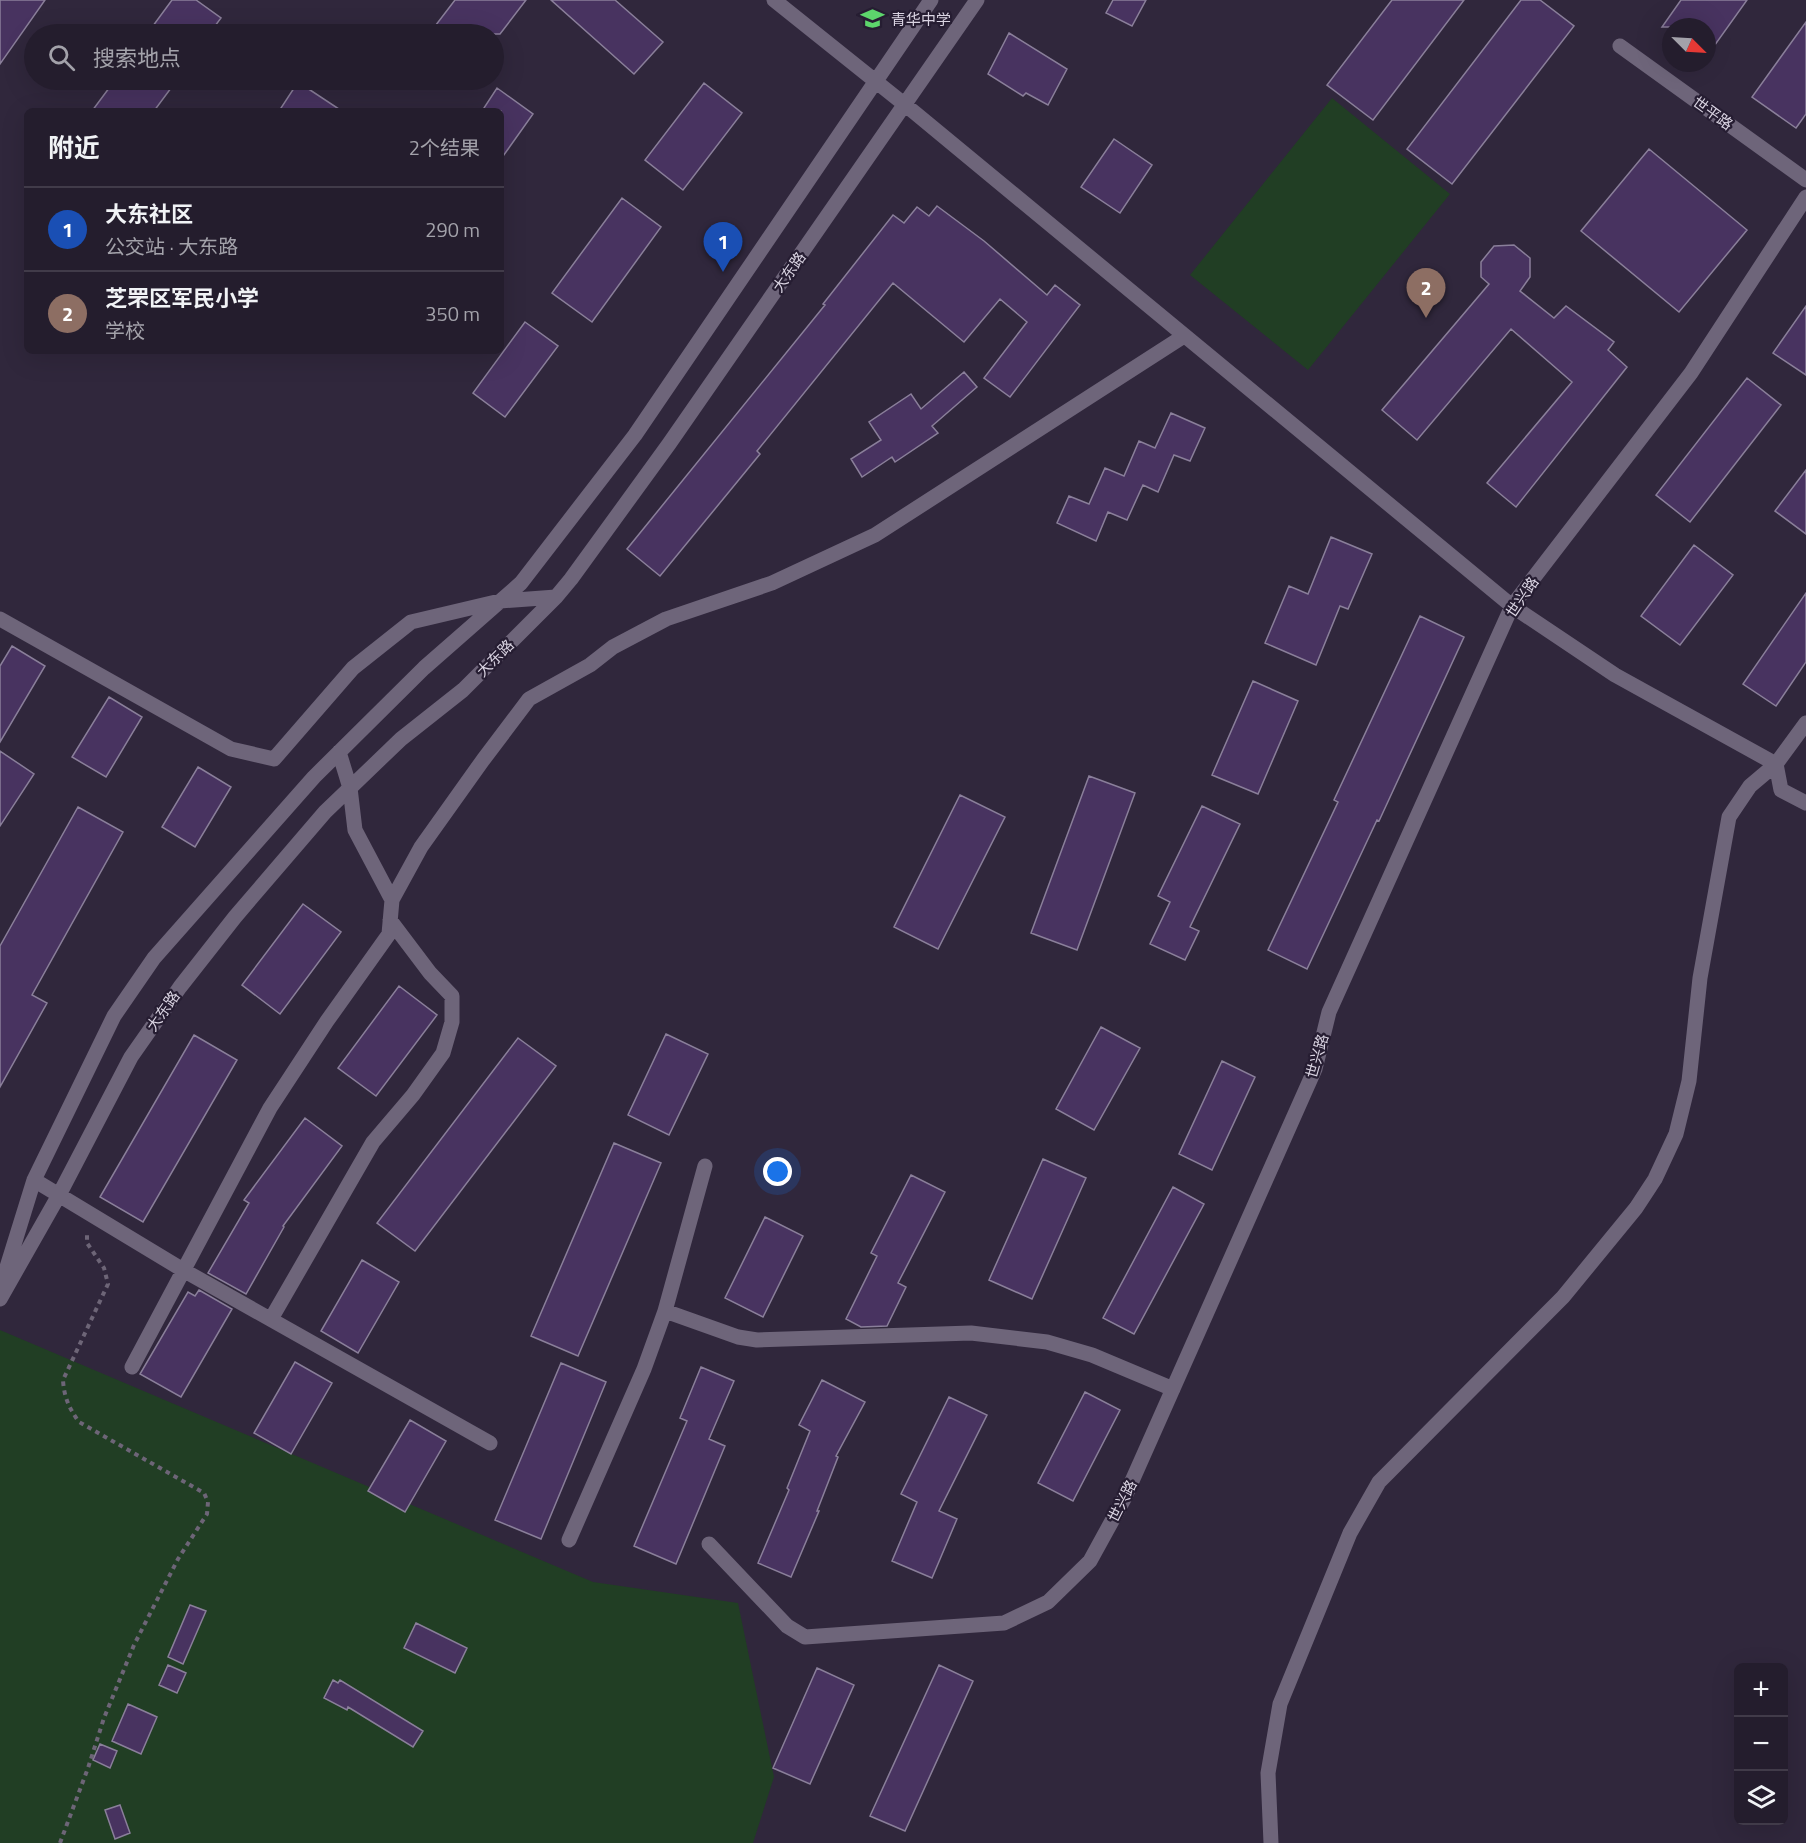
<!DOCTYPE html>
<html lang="zh">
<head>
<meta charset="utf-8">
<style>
  body { margin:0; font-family:"Titillium Web","Noto Sans SC",sans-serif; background:#302a39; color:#f1f3f6 }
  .controls { position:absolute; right:18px; bottom:18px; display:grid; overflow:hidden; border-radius:9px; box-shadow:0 6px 24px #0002 }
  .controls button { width:54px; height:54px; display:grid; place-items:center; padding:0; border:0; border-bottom:2px solid #413b49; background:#241d2d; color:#f1f3f6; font:30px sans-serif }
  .compass { position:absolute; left:1662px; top:18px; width:54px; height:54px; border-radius:50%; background:#241d2d; box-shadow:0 6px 24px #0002; rotate:114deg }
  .you { position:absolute; left:778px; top:1172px; width:21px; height:21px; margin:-15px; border:4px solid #fff; border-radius:50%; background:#1a73e8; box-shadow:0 0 0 9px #1a73e833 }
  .badge { display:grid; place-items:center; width:39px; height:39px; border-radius:50%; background:#1a73e8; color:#fff; font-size:20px; font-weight:700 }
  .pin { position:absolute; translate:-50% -50px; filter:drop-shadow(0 2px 3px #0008) }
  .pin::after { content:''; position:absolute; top:32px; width:21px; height:18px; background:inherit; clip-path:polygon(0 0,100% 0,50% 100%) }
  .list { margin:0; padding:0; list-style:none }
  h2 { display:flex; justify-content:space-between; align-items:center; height:78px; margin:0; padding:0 24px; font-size:26px }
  h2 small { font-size:20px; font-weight:400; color:#a3a2aa }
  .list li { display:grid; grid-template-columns:39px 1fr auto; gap:18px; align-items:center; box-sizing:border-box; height:84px; padding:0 24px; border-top:2px solid #413b49 }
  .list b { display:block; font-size:22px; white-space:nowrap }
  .list p { margin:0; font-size:20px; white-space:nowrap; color:#a3a2aa }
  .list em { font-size:20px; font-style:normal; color:#a3a2aa }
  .icon { flex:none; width:33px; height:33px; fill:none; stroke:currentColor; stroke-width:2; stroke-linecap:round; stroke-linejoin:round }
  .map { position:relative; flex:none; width:1806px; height:1843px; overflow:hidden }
  .search { position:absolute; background:#241d2d; box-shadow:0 6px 24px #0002; left:24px; top:24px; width:480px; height:66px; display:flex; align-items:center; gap:15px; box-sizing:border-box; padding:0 21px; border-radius:33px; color:#a3a2aa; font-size:22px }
  .panel { position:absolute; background:#241d2d; box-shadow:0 6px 24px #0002; left:24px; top:108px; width:480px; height:246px; border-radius:9px }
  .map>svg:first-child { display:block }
</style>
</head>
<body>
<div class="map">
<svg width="1806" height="1843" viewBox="0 0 1806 1843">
  <rect width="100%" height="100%" fill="#30273c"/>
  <!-- green -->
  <path fill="#213e24" d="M1332,98L1450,194L1308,370L1190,275Z
    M0,1330L593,1582L738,1603L774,1777L753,1843H0Z"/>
  <!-- building -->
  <path fill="#483360" stroke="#8a7f9a" stroke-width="1.5" d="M0,0H45L0,64Z
    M172,0H196L221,18L209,34H147Z
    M455,0H526L500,34H429Z
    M551,0H615L663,42L634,74Z
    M1113,0H1146L1132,26L1106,13Z
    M1392,0H1464L1373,120L1327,85Z
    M1521,0H1540L1574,26L1452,184L1407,149Z
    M1681,0H1747L1707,56V27H1662Z
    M1806,22V114L1796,128L1752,97Z
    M1009,33L1067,69L1048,105L1026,93L1023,96L988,74Z
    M115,80H177L154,111H92Z
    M298,82L342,111H279Z
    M704,83L742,113L683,190L645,160Z
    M497,88L533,114L501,159V111H482Z
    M1114,139L1152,165L1120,213L1081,187Z
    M1649,149L1747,230L1679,312L1581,231Z
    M622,198L661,227L592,322L552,293Z
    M937,206L984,241L1047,295L1055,285L1080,305L1010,397L984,378L1027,322L1000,299L964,342L893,283L757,451L760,454L660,576L627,549L825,305L823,304L893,215L904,223L917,207L929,216Z
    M1514,245L1530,258V277L1520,291L1554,318L1566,306L1614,342L1608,350L1627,367L1516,507L1487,483L1572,382L1511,329L1417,440L1382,410L1489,284L1481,277V262L1494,246Z
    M1806,306V375L1773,353Z
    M525,322L558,346L505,417L473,393Z
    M964,372L977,387L932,426L938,433L895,462L892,457L862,477L851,459L881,440L869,422L911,394L921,409Z
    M1747,378L1781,405L1690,522L1656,495Z
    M1171,413L1205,428L1190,461L1174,455L1158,492L1143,485L1127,520L1108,512L1096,541L1057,523L1069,496L1089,504L1105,468L1124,476L1139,441L1155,448Z
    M1806,470V534L1775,511Z
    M1331,537L1372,554L1348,609L1340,606L1316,665L1265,643L1289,586L1308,594Z
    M1694,545L1733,575L1680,645L1641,616Z
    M1806,593V662L1776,706L1743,684Z
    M1420,616L1464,637L1379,821L1377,820L1307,969L1268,950L1338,802L1334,800Z
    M12,646L45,666L0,742V666Z
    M1253,681L1298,701L1258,794L1212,775Z
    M109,697L142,717L106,777L72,757Z
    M0,751L34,774L0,826Z
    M198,767L231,787L195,847L162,827Z
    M1089,776L1135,793L1077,950L1031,933Z
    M960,795L1005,817L938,949L894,927Z
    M1202,806L1240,824L1190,927L1199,931L1185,960L1150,944L1170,902L1158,896Z
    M78,807L123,832L32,995L47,1003L0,1087V946Z
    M303,904L341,932L280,1014L242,985Z
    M399,986L437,1015L376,1096L338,1068Z
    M1101,1027L1140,1048L1094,1130L1056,1109Z
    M666,1034L708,1054L669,1135L628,1115Z
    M194,1035L237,1060L143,1222L100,1197Z
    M518,1038L556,1066L415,1251L377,1223Z
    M1222,1061L1255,1077L1212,1170L1179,1154Z
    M305,1118L342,1146L283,1226L284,1227L246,1294L208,1273L249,1203L244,1200Z
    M614,1143L661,1163L578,1356L531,1336Z
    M1043,1159L1086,1178L1032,1299L989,1280Z
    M911,1175L945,1192L898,1283L906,1287L887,1326L861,1327L846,1319L877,1256L871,1253Z
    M1173,1187L1204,1204L1134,1334L1103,1318Z
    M765,1217L803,1236L763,1317L725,1298Z
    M362,1260L399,1282L358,1353L321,1331Z
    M199,1290L232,1309L181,1397L140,1374L188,1292L195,1296Z
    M295,1362L332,1383L291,1454L254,1433Z
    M561,1363L606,1382L541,1539L495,1520Z
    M701,1367L734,1381L709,1439L725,1446L676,1564L634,1546L687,1421L680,1418Z
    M822,1380L865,1402L836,1456L838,1457L817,1511H819L791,1577L758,1563L789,1490L787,1488L810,1431L799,1425Z
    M1085,1392L1120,1410L1073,1501L1038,1483Z
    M949,1397L987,1415L939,1511L957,1519L932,1578L892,1561L917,1502L901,1494Z
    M410,1420L446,1441L405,1512L368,1491Z
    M190,1605L206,1611L183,1664L168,1657Z
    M416,1623L467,1648L455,1673L404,1648Z
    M168,1665L186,1673L177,1693L159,1685Z
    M939,1665L973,1681L905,1831L870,1816Z
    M817,1668L854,1685L810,1784L773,1768Z
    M333,1680L338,1683L340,1680L423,1731L413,1747L348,1707L347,1710L324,1698Z
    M128,1704L157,1717L141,1754L112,1741Z
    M100,1744L117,1751L110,1768L93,1760Z
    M120,1805L130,1833L115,1839L105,1810Z"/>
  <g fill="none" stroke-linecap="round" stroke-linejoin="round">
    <!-- path -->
    <path stroke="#6d6577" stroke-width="4" stroke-dasharray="4.5 4.5" stroke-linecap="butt" d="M60,1843L88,1768L104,1718L134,1645L178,1559L207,1514L208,1502L204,1493L79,1422C69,1408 64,1397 63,1380L108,1284L104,1268L87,1243V1232"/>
    <!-- minor -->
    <path stroke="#6e657a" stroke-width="15" d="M774,0L914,112L1512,606L1615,675L1776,764L1781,790L1806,803
      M1620,46L1806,180
      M0,619L231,749L274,759L353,668L411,622L500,601L556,597
      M339,752L350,788L355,830L392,900
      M34,1180L183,1270L490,1443
      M3,1280L34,1180L114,1016L154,958L314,777L424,668L521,583L635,435L931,0
      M0,1299L59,1195L131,1057L180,987L235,917L325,812L401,739L463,690L556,597L571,579L669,444L977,0
      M665,1311L738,1337L757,1340L971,1333L1047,1342L1092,1355L1173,1389
      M271,1319L373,1142L413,1095L443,1053L452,1022V996L430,973L390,920
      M132,1367L270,1108L327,1021L389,934L392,900L421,847L483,760L529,699L590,665L613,647L666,619L772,583L875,535L1184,336
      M569,1540L644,1369L665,1311L705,1166
      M709,1544L787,1626L805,1637L1004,1623L1048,1602L1090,1561L1124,1499L1315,1069L1329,1012L1512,606L1691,373L1806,197
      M1271,1843L1268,1773L1280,1704L1350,1533L1379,1482L1563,1297L1636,1208L1655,1179L1676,1134L1689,1081L1700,978L1729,817L1750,786L1776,764L1806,723"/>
  </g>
  <!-- icons -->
  <defs>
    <symbol id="school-bare" viewBox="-9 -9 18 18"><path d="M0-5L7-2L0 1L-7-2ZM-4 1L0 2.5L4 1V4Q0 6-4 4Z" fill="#5dd56c" stroke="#261d32" stroke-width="2.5" paint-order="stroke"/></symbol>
  </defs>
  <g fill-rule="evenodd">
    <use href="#school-bare" x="856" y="2" width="33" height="33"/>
  </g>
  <g text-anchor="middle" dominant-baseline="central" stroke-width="4.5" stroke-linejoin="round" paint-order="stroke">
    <!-- poi labels -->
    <g font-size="15" fill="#dad4e2" stroke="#261d32" text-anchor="start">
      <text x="891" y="19">青华中学</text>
    </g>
    <!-- street labels -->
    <g font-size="15" fill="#dad4e2" stroke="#261d32">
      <text transform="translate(1713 113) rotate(36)">世平路</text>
      <text transform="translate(789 272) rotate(-55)">大东路</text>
      <text transform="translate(1522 597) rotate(-56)">世兴路</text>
      <text transform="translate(495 658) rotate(-45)">大东路</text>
      <text transform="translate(163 1011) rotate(-55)">大东路</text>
      <text transform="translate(1317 1056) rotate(-74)">世兴路</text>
      <text transform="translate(1122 1501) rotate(-63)">世兴路</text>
    </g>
  </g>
</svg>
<div class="controls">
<button>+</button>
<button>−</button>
<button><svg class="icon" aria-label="layers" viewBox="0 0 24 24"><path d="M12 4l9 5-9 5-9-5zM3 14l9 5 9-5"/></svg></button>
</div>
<svg class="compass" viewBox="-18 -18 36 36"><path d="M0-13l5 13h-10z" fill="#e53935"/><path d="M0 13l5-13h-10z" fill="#a3a2aa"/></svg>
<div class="you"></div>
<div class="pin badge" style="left:723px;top:272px;background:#1a4fb4">1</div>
<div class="pin badge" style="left:1426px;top:318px;background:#8d6e63">2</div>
<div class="search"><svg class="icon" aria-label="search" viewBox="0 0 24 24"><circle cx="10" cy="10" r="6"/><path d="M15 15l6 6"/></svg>搜索地点</div>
<section class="panel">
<h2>附近<small>2个结果</small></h2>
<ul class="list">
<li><span class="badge" style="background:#1a4fb4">1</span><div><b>大东社区</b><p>公交站 · 大东路</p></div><em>290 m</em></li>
<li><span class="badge" style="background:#8d6e63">2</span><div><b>芝罘区军民小学</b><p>学校</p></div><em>350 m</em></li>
</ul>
</section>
</div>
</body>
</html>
